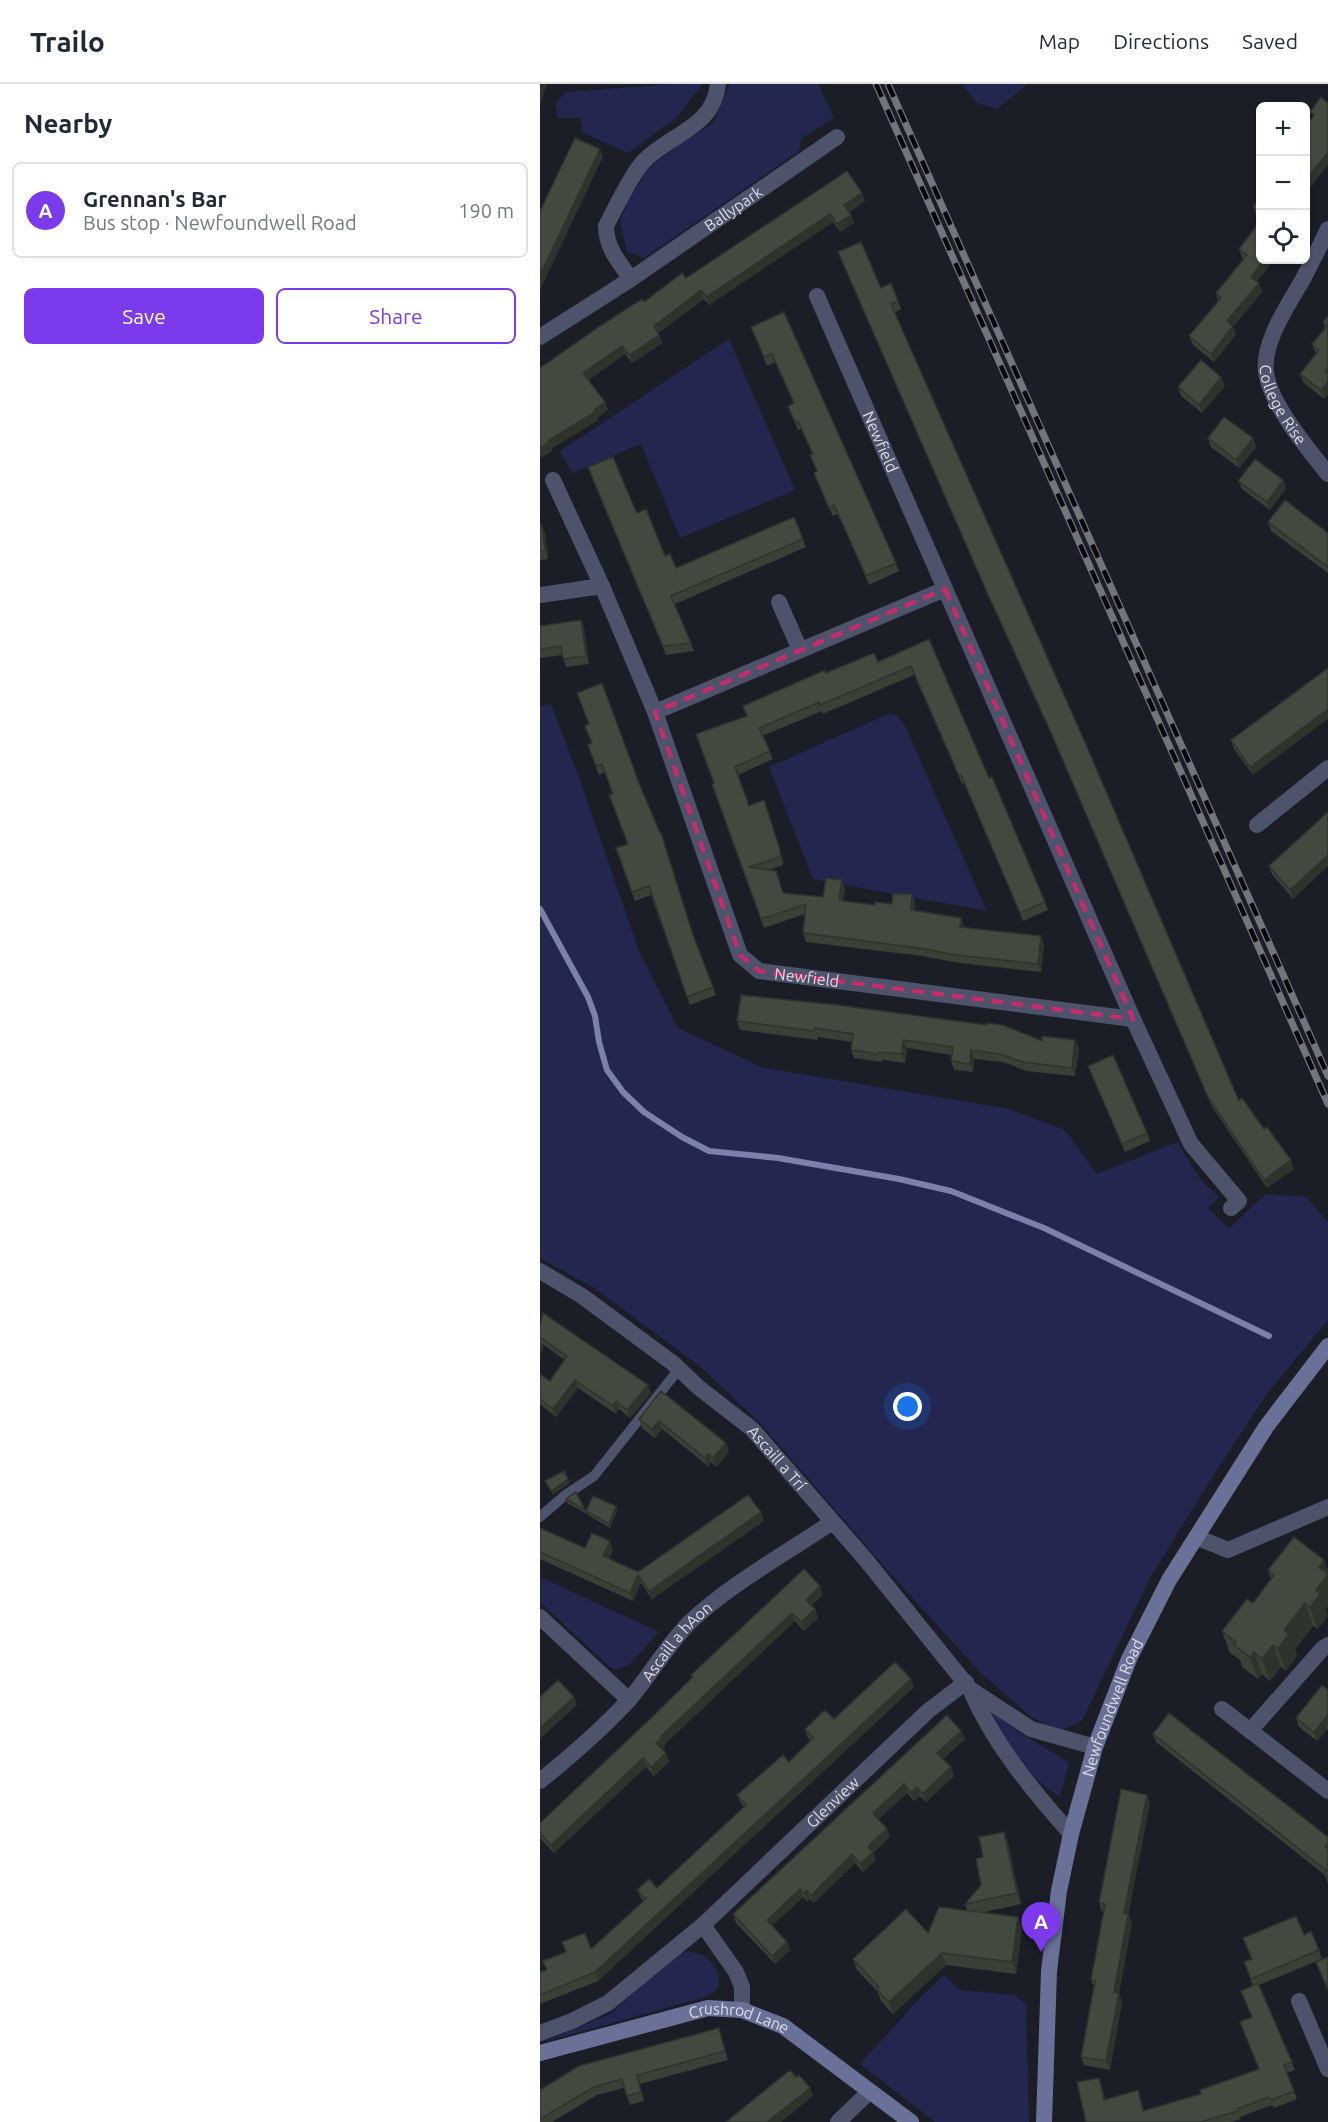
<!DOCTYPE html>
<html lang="en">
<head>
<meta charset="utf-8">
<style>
  body { margin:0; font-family:Ubuntu,sans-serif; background:#f6f6f7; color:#1f2937 }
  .controls { position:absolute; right:18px; top:18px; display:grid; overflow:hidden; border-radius:9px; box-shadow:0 2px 4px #0004 }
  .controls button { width:54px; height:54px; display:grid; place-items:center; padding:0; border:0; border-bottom:2px solid #e0e1e3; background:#fff; color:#1f2937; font:30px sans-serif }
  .you { position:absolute; left:368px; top:1323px; width:21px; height:21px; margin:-15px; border:4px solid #fff; border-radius:50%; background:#1a73e8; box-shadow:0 0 0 9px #1a73e833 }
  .badge { display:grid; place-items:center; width:39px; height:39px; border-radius:50%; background:#7c3aed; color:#fff; font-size:20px; font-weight:700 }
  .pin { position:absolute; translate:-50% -50px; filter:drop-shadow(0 2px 3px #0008) }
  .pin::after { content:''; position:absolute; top:32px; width:21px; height:18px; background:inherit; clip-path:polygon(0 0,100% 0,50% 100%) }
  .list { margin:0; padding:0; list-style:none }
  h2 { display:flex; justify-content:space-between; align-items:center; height:78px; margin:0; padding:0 24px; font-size:26px }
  h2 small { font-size:20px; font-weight:400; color:#747a83 }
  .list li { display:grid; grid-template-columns:39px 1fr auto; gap:18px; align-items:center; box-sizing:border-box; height:96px; margin:0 12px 12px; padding:0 12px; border:2px solid #e0e1e3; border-radius:9px }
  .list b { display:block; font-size:22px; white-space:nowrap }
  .list p { margin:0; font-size:20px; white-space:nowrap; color:#747a83 }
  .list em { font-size:20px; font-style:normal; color:#747a83 }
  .actions { display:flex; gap:12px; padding:18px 24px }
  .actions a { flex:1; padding:14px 0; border:2px solid #7c3aed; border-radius:9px; text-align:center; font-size:21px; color:#7c3aed }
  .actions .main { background:#7c3aed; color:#fff }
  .icon { flex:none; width:33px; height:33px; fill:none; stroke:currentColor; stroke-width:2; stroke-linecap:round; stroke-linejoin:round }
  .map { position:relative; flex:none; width:788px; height:2038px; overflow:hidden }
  header { display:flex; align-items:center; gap:36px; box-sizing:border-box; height:84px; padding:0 30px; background:#fff; border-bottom:2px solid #e0e1e3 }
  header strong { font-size:28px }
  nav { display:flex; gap:33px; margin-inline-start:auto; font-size:21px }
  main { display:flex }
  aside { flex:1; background:#fff }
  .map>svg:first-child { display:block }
</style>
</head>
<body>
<header>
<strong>Trailo</strong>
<nav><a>Map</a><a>Directions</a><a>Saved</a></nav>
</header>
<main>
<aside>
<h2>Nearby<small></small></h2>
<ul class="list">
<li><span class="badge">A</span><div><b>Grennan's Bar</b><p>Bus stop · Newfoundwell Road</p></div><em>190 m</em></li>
</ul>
<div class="actions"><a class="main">Save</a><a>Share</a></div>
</aside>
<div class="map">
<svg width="788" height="2038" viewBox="0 0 788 2038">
  <rect width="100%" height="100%" fill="#1b1d27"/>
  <!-- green -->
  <path fill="#232750" d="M135,0H163L135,35L88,69L42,48L41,34H17L16,19L25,8Z
    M190,0H278L294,34L262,54L258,68L104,174L87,168L80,137L89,116L107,86L136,62L173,39Z
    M422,0H488L457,25L437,19Z
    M189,255L255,406L140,454L101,360L32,389L20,367Z
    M11,620L40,696L99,867L138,944L221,983L469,1025L525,1046L557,1090L637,1058L661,1096L679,1113L668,1124L689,1144L726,1110L766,1113L788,1138V1236L727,1310L668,1400L610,1494L542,1637L519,1647L490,1632L440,1588L350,1489L220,1339L162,1284L56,1205L0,1174V622Z
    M348,630L357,631L365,642L447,827L273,795L229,683Z
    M0,1493L119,1548L90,1580L75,1586L70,1583L0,1518Z
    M443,1621L480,1649L527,1677L529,1680L520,1712C492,1701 460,1646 443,1621Z
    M147,1867C151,1868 157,1869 162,1871C174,1876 186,1897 174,1908C172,1910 168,1911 165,1913L0,1959L69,1931L136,1871Z
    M404,1891L419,1906L474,1911L486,1920L489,2038H395L320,1980L381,1913Z"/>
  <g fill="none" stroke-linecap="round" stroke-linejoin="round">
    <!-- stream -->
    <path stroke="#7c81ac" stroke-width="6" d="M0,825L48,913L55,932L59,958L67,986L83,1008L104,1028L142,1053L169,1067L238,1074L359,1095L411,1107L504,1144L729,1252"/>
    <!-- service -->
    <path stroke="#4e536c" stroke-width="10" d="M0,1433L24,1412L54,1392L139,1285"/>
    <!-- minor -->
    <g stroke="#4e536c" stroke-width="16">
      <path id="s1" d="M788,145C780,162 772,178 763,195C749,220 722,258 726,288C730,320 768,365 788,390"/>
      <path d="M91,195C79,178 66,164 66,142C75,125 91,91 103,78C130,49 173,45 178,0"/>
      <path id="s2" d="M277,212L593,935L651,1060L699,1117L691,1124"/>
      <path id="s3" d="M0,253L91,195L297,53"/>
      <path id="s4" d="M13,396L62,502L115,628L200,871L219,887L593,935"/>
      <path d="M0,511L62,502"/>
      <path d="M239,518L260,566"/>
      <path d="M115,628L405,505"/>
      <path d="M717,741L788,684"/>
      <path id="s5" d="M0,1187L42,1212L134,1280L158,1303L212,1345L326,1476L430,1605L491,1645L555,1663"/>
      <path d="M656,1453L688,1466L788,1423"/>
      <path d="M0,1533L89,1616"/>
      <path d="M430,1605C453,1659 492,1706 531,1750"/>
      <path d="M682,1625L788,1707"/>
      <path d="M710,1647L783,1564L788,1561"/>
      <path id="s6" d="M0,1697C31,1672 61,1646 88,1617C110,1592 126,1562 150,1538C191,1499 246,1470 292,1438"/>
      <path d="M163,1841L196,1888L202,1903V1926"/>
      <path d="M759,1917L788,1985"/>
      <path id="s7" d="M0,1949L32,1937L68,1919L163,1841L388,1627L426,1598"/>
      <path d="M298,2038L329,2008"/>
    </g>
    <!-- secondary -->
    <g stroke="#6a7199" stroke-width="16">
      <path id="s8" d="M0,1969L168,1924L202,1926L243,1942L371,2038"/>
      <path id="s9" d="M504,2038L509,1887L519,1807L531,1750L555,1663L589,1575L629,1496L726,1343L788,1262"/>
    </g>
    <defs>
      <path id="rail" d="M336,0L788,1020
        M348,0L788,992"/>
    </defs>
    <!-- rail casing -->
    <use href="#rail" stroke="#73757d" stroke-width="7"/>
    <!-- rail -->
    <use href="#rail" stroke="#07070c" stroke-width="4.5" stroke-dasharray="14" stroke-linecap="butt"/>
  </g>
  <!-- wall -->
  <path fill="#394036" d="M720,112V135L716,131L713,123Z
    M325,117L309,128L314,139L300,148L293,138L169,221L164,215L118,249L122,259L92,279L85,270L48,296L65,318L68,326L57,334L58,336L11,365L12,367L0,374V284L104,218L146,194Z
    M699,165L720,176H734L717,197L722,208L693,243L696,250L674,278L653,261L649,252L678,217L676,209L704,175L702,173Z
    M298,168L358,217L361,225L355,228L365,252L699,1017L724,1045L754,1085L727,1104L671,1021L512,652L449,514Z
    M244,228L359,487L329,501L298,430L293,432L277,397L274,389L277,388L270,371L272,370L261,345L258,346L251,330L248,322L254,319L235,278L227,282L211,243Z
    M788,232V310L784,315L763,298L760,290L776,270L772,260L785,244L783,238Z
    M685,302L662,329L641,312L638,303Z
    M668,354H713L716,363L699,384L671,363Z
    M51,392L94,423L125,472L136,484L254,433L266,463L135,520L154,567L126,571Z
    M743,396L746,404L730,426L702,405L698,397Z
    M728,438L788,449V489L731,447Z
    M0,441L5,449L8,475L0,476Z
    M41,536L44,544L49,580L26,583L22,571L0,574V542Z
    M389,555L449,694L508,826L483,837L424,699L422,700L374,591L283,630L282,627L222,652L233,675L198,691L209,722L243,775V781L229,786L243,809L283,813L305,804L303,817L335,821L352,820L372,810L375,819V827L421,834L424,843L504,860L501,888L419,879L382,872L266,858L263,849L265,830L224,844L184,734L174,699L207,632L203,622L286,589L338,578Z
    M788,584L713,691L694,665L691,656Z
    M51,659L155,856L176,911L150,921L111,811L95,817L76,764L88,760L73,710L65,688L59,691L48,661Z
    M788,728L753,815L732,790L729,782Z
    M197,937L502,957L535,956L539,964L535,992L486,987L463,978L434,975L433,988L414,986L411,977L412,971L367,964L365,979L342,976V978L314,974L311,966L312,958L278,953L277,956L200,946Z
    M548,982L607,1049L610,1057L585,1068Z
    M0,1241L111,1309L90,1334L79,1325L76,1330L38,1304L16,1333L0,1320V1290L10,1297L25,1276L2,1260L3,1265L0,1270Z
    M121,1307L186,1359L189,1367L177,1383L171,1378L168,1382L122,1345L115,1354L102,1344L99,1335Z
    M26,1415L45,1426L47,1430L27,1419Z
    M76,1422L77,1426L70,1444L48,1431L46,1427Z
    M224,1437L112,1515L101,1499L93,1517L0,1475V1444L45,1464L73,1466L69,1475L98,1488Z
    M728,1486L786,1525L778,1545L773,1542L755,1565L757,1572L746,1587L741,1583L730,1597L722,1590L718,1595L702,1583L700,1576L690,1569L682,1547L713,1519L731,1495Z
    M283,1511L271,1521L275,1525L278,1534L264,1547L255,1537L124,1661L125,1662L122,1665L126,1669L129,1678L114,1692L106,1683L14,1769L0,1754V1739L109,1636L152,1594L151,1591Z
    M374,1603L58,1897L0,1920V1888L51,1865L103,1817L101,1814L97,1806L117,1804L204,1723L201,1720L197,1711L249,1678L271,1657L268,1654L265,1645L294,1635Z
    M788,1606V1648L787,1645L777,1657L759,1643L756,1634Z
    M421,1647L425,1655L403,1675L414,1692L386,1718L380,1712L374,1717L367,1709L338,1735L347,1745L350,1753L333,1769L336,1776L323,1788L315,1779L274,1819L270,1815L268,1818L263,1813L232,1842L247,1858L250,1866L235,1880L196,1839L193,1830Z
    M613,1650L788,1753V1800L785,1791L616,1658Z
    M610,1719L588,1830L592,1839L579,1909L582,1918L570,1986L544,1981L541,1973L554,1904L551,1896L564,1828H562L559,1819Z
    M464,1748L468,1759L481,1820L440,1829L478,1833L482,1845L476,1890L406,1881L353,1930L341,1917L337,1907L317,1886L313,1875L388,1849L427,1827L425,1820L441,1801L443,1773Z
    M764,1851L779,1866L782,1875L719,1901L755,1986L747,1989L757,2015L734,2024L732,2021L700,2033L701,2035L691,2038H546L559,1994L562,2002L565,2015L598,2006L604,2027L661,2010L719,1985L700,1938L712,1933L701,1907L713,1902L704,1878L711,1875L703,1854Z
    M179,1944L188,1976L100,2000L104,2017L90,2021L84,2004L57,2011L12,2038H0V2006Z"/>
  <!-- shaded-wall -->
  <path fill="#2e342c" d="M2,0H7L0,21V4Z
    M60,65L63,73L0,206V191Z
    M788,68V81L765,110V97Z
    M322,109L325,117L307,129L304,121Z
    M290,130L293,138L169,221L166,213Z
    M311,131L314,139L300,148L297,140Z
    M724,176H734L714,201L711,193Z
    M719,199L722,208L693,243L696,250L674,278L671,270L687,237Z
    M161,206L164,215L116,251L114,242Z
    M119,251L122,259L92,279L89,271Z
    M82,262L85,270L46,298L43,289Z
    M681,293L685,302L662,329L659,321Z
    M788,298V310L784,315L781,306Z
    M65,318L68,326L57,334L58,336L11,365L12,367L0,374V364L8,357Z
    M713,354L716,363L699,384L696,376Z
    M743,396L746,404L730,426L727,418Z
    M2,441L5,449L8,475L5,467Z
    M41,536L44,544L49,580L46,572Z
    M788,625V635L713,691L710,683Z
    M224,716L243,775V781L240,773Z
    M788,771V782L753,815L750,806Z
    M302,796L305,804L302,823L299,815Z
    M372,810L375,819L374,835L371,826Z
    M421,834L424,842L423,851L420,843Z
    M501,852L504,860L501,888L498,880Z
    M363,956L367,964L365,979L362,970Z
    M535,956L539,964L535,992L532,984Z
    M431,966L434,975L433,988L430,980Z
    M751,1076L754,1085L727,1104L724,1096Z
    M0,1257L3,1265L0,1270Z
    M35,1296L38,1304L16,1333L13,1325Z
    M108,1301L111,1309L90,1334L87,1326Z
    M76,1317L79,1325L76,1330L73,1322Z
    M119,1337L122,1345L115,1354L112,1345Z
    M186,1359L189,1367L177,1383L173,1374Z
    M168,1370L171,1378L168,1382L165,1374Z
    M28,1395L30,1399L13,1411L11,1407Z
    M76,1422L77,1426L70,1444L69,1440Z
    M221,1428L224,1437L112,1515L109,1507Z
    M70,1457L73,1466L66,1481L63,1472Z
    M784,1476L788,1486V1523L786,1525L788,1532L778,1545L770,1523L776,1506L779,1483Z
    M98,1491L101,1499L93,1517L90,1509Z
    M280,1502L283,1511L269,1524L266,1516Z
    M765,1519L773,1542L755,1565L757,1572L746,1587L738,1565L744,1546Z
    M275,1525L278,1534L264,1547L261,1538Z
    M252,1529L255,1537L124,1661L125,1662L119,1667L116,1659L120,1653Z
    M733,1561L741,1583L730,1597L722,1575Z
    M714,1568L722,1590L718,1595L710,1573Z
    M371,1595L374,1603L58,1897L55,1888Z
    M34,1613L37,1621L0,1655V1644Z
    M788,1631V1642L785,1640L787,1645L777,1657L774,1648Z
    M421,1647L425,1655L400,1677L397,1669Z
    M126,1669L129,1678L114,1692L111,1683Z
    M103,1674L106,1683L14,1769L11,1761Z
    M411,1683L414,1692L386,1718L382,1710Z
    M364,1700L367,1709L336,1738L333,1729Z
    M377,1703L380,1712L374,1717L371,1709Z
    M607,1711L610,1719L587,1838L584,1829Z
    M347,1745L350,1753L333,1769L336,1776L323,1788L320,1780L328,1762Z
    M464,1748L468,1759L481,1820L477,1809Z
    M312,1770L315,1779L274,1819L271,1811Z
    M260,1805L263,1813L230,1844L227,1836Z
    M267,1806L270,1815L268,1818L264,1809Z
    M588,1830L592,1839L577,1917L574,1908Z
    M478,1833L482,1845L476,1890L472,1878Z
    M247,1858L250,1866L235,1880L232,1872Z
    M402,1869L406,1881L353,1930L349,1918Z
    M579,1909L582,1918L570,1986L566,1977Z
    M559,1994L562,2002L567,2024L564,2016Z
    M270,2004L273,2012L241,2038H227Z"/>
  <!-- building -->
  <path fill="#424a3f" stroke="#2e342c" stroke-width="1.5" d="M781,13L788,19V68L765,97V42L774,31L770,28Z
    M35,54L60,65L0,191V127Z
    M307,87L322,109L304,121L311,131L297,140L290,130L166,213L161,206L114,242L119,251L89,271L82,262L43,289L65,318L54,326L55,328L8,357L9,358L0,364V284L63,240L102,215L104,218L142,189L146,194Z
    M720,112V129L713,123Z
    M720,137V176H724L711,193L719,199L687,237L693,242L671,270L649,252L681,214L676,209L707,171L699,165Z
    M321,158L341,204L351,199L358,217L351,220L365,252L547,663L699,1017L702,1014L724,1045L727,1043L751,1076L724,1096L668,1013L509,644L446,506L298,168Z
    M244,228L356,479L326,492L294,421L289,424L274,389L277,387L270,371L273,370L258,337L255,338L248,322L254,319L232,270L224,273L211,243Z
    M788,232V284L785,287L788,290V298L781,306L760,290L779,266L772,260L787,242L783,238Z
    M661,276L681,293L659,321L638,303Z
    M684,333L713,354L696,376L668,354Z
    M73,373L94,423L97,429L106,425L125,472L130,470L136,484L254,433L263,455L131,512L151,559L123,562L48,383Z
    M715,375L743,396L727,418L698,397Z
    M745,416L788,449V483L728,438Z
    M0,441H2L5,467H0Z
    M41,536L46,572L23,575L21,562L0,565V542Z
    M389,555L449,694L452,693L505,818L480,829L421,691L419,692L371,582L280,621L279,618L219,644L230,667L195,683L209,722L224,716L240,766V773L209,783L236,787L243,809L283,813L286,794L302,796L299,815L303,817L335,821V818L352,820L353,810H372L371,826L421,834L420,843L501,852L498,880L416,871L379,864L263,849L266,820L221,835L172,700L174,699L156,650L207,632L203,622L285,586L286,589L334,569L338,578Z
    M788,584V625L710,683L691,656Z
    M62,599L99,699L120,749H121L153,851L173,903L147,913L109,802L92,808L76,764L88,760L69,711L73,710L62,680L56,682L48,661L52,659L45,642L49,640L37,609Z
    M788,728V771L750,806L729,782Z
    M201,911L298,921L446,941V939L463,941L502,957V952L535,956L532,984L483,978L460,970L431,966L430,980L411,977L413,963L363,956L362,970L339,968L338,970L311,966L313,950L275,944L274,947L197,937Z
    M573,971L607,1049L582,1060L548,982Z
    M3,1229L108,1301L87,1326L76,1317L73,1322L35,1296L13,1325L0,1315V1290L10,1297L27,1272L0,1253V1241Z
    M121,1307L186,1359L173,1374L168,1370L165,1374L119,1337L112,1345L99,1335Z
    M24,1387L28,1395L11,1407L5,1397Z
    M36,1408L45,1426L26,1415Z
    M208,1411L221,1428L109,1507L98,1491L90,1509L0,1468V1444L45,1464L52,1449L70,1457L63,1472L98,1488Z
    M53,1412L76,1422L69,1440L46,1427Z
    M754,1453L784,1476L779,1483L788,1490L776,1506L780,1510L770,1523L765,1519L744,1546L749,1550L738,1565L733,1561L722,1575L714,1568L710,1573L694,1561L696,1558L682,1547L707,1515L713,1519L734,1491L728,1486Z
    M264,1485L280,1502L266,1516L275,1525L261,1538L252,1529L120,1653L122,1654L116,1659L126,1669L111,1683L103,1674L11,1761L0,1749V1739L109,1636L153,1593L151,1591Z
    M355,1578L371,1595L55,1888L0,1911V1888L7,1886L3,1877L26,1868L22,1858L45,1849L51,1865L106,1815L97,1806L109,1795L117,1804L206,1721L197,1711L243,1671L249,1678L273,1654L265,1645L285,1626L294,1635Z
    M18,1596L34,1613L0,1644V1613Z
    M782,1601L788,1606V1631L774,1648L756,1634Z
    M629,1629L788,1753V1758L785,1763L788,1764V1793L785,1792L786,1786L613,1650Z
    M407,1631L421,1647L397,1669L411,1683L382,1710L377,1703L371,1709L364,1700L333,1729L347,1745L328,1762L333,1768L320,1780L312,1770L271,1811L267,1806L264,1809L260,1805L227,1836L247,1858L232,1872L193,1830Z
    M581,1705L607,1711L584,1829L588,1830L574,1908L579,1909L566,1977L541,1973L555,1897L551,1896L565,1820L559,1819Z
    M464,1748L477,1809L425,1820L441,1801L436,1775L443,1773L439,1753Z
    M399,1823L478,1833L472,1878L402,1869L349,1918L336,1905L339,1903L313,1875L366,1825L388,1849Z
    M756,1832L764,1851L771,1847L779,1866L711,1895L704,1878L712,1875L703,1854Z
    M788,1873V1906L776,1878Z
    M718,1899L752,1978L744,1981L754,2007L731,2016L729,2013L697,2025L698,2027L660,2038H546L537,1998L559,1994L564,2016L598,2006L603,2027L661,2010L660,2006L719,1985L700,1938L712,1933L701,1907Z
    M179,1944L185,1967L97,1991L101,2008L87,2012L82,1995L54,2003L0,2035V2006L39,1982Z
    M250,1986L256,1993L259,1991L270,2004L227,2038H186Z"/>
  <!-- marked area -->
  <path fill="none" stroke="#c52c69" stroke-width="4.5" stroke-dasharray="12 8" stroke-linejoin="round" d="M405,505L593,935L219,887L200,871L115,628Z"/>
  <g text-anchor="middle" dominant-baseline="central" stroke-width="5" stroke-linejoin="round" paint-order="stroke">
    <!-- street labels -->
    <g font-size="16" fill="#dddfe6" stroke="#07070c">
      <text stroke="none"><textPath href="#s3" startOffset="232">Ballypark</textPath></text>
      <text stroke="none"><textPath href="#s1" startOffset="194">College Rise</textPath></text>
      <text stroke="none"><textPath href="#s2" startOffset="159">Newfield</textPath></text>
      <text stroke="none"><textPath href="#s4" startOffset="584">Newfield</textPath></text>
      <text stroke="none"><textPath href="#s5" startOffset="303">Ascaill a Trí</textPath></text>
      <text stroke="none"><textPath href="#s6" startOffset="196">Ascaill a hAon</textPath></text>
      <text stroke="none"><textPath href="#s9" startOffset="423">Newfoundwell Road</textPath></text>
      <text stroke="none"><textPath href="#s7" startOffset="376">Glenview</textPath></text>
      <text stroke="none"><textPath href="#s8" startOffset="206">Crushrod Lane</textPath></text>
    </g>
  </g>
</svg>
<div class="controls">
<button>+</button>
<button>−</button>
<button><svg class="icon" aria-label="locate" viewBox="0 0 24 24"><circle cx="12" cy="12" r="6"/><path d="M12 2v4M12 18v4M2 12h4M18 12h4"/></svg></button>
</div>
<div class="you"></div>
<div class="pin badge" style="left:501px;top:1868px">A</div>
</div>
</main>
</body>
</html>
